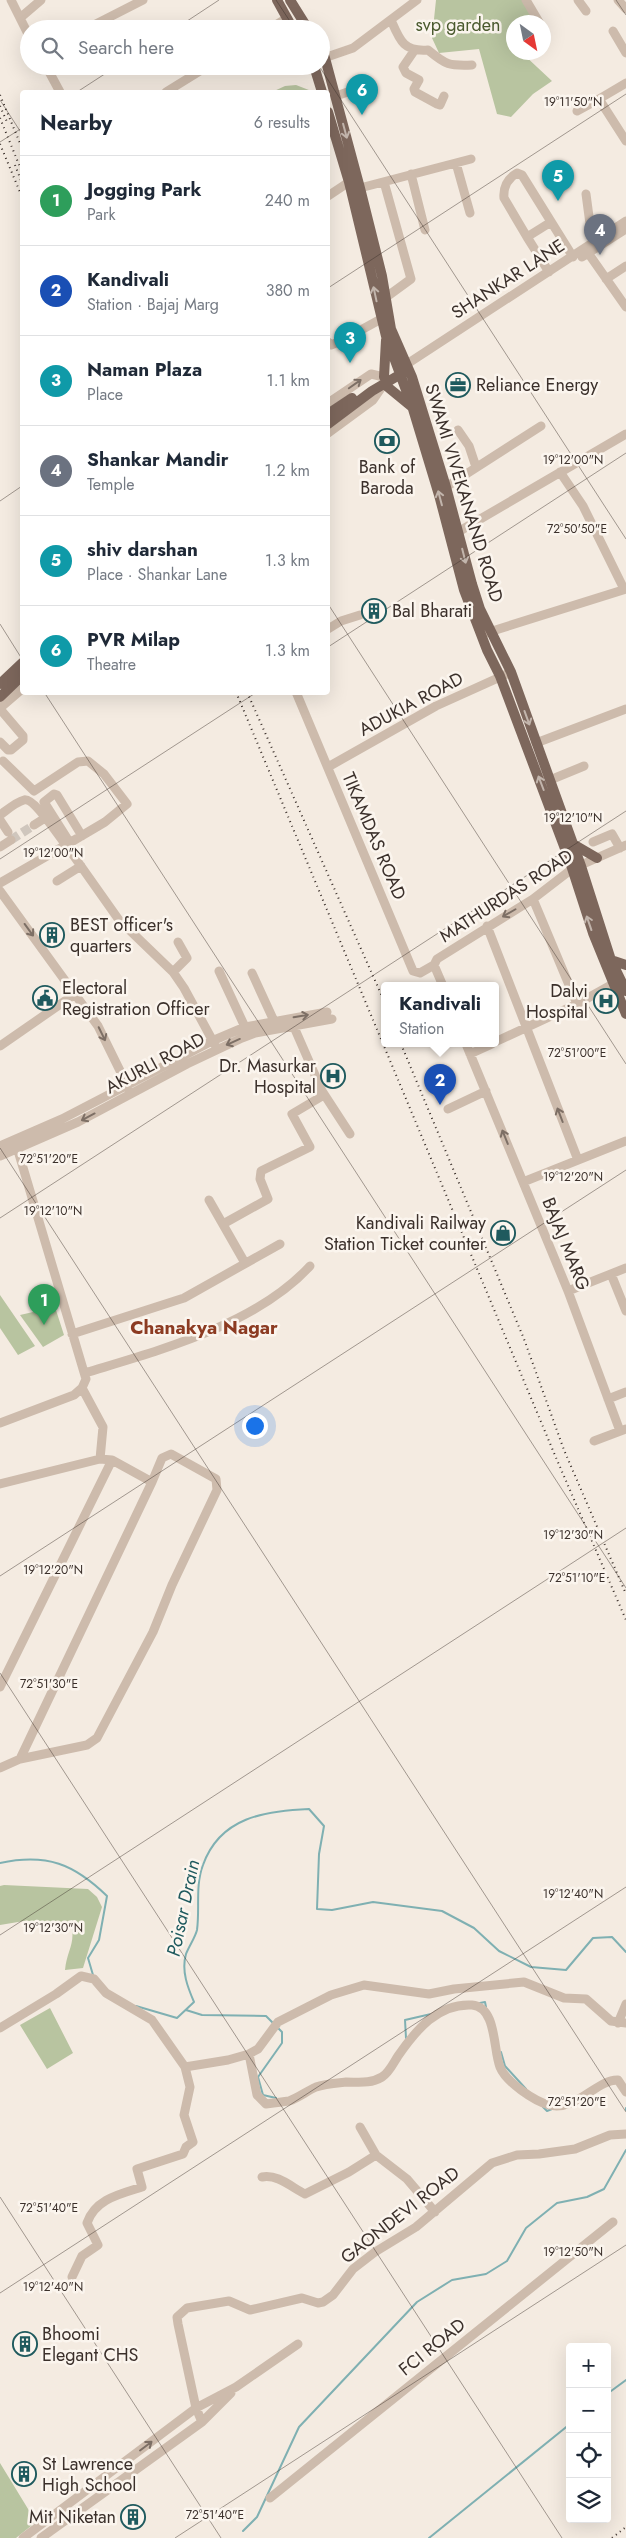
<!DOCTYPE html>
<html lang="en">
<head>
<meta charset="utf-8">
<style>
  body { margin:0; font-family:Jost,sans-serif; background:#f6f6f7; color:#1f2937 }
  .controls { position:absolute; right:15px; bottom:15px; display:grid; overflow:hidden; border-radius:5px; box-shadow:0 5px 20px #0002 }
  .controls button { width:45px; height:45px; display:grid; place-items:center; padding:0; border:0; border-bottom:1px solid #e0e1e3; background:#fff; color:#1f2937; font:25px sans-serif }
  .compass { position:absolute; left:506px; top:15px; width:45px; height:45px; border-radius:50%; background:#fff; box-shadow:0 5px 20px #0002; rotate:147deg }
  .you { position:absolute; left:254px; top:1425px; width:18px; height:18px; margin:-12px; border:4px solid #fff; border-radius:50%; background:#1a73e8; box-shadow:0 0 0 8px #1a73e833 }
  .badge { display:grid; place-items:center; width:32px; height:32px; border-radius:50%; background:#1f5a5e; color:#fff; font-size:16px; font-weight:700 }
  .pin { position:absolute; translate:-50% -41px; filter:drop-shadow(0 1px 2px #0008) }
  .pin::after { content:''; position:absolute; top:26px; width:18px; height:15px; background:inherit; clip-path:polygon(0 0,100% 0,50% 100%) }
  .popup { position:absolute; left:381px; top:982px; width:118px; height:65px; box-sizing:border-box; display:grid; place-content:center; border-radius:5px; background:#fff; filter:drop-shadow(0 1px 4px #0005); font-size:16px; white-space:nowrap; color:#747a83 }
  .popup b { font-size:19px; color:#1f2937 }
  .popup::after { content:''; position:absolute; left:50%; top:100%; margin-left:-10px; border:10px solid transparent; border-top-color:#fff }
  .list { margin:0; padding:0; list-style:none }
  h2 { display:flex; justify-content:space-between; align-items:center; height:65px; margin:0; padding:0 20px; font-size:21px }
  h2 small { font-size:16px; font-weight:400; color:#747a83 }
  .list li { display:grid; grid-template-columns:32px 1fr auto; gap:15px; align-items:center; box-sizing:border-box; height:90px; padding:0 20px; border-top:1px solid #e0e1e3 }
  .list b { display:block; font-size:19px; white-space:nowrap }
  .list p { margin:0; font-size:16px; white-space:nowrap; color:#747a83 }
  .list em { font-size:16px; font-style:normal; color:#747a83 }
  .icon { flex:none; width:28px; height:28px; fill:none; stroke:currentColor; stroke-width:2; stroke-linecap:round; stroke-linejoin:round }
  .map { position:relative; flex:none; width:626px; height:2538px; overflow:hidden }
  .search { position:absolute; background:#fff; box-shadow:0 5px 20px #0002; left:20px; top:20px; width:310px; height:55px; display:flex; align-items:center; gap:12px; box-sizing:border-box; padding:0 18px; border-radius:28px; color:#747a83; font-size:19px }
  .panel { position:absolute; background:#fff; box-shadow:0 5px 20px #0002; left:20px; top:90px; width:310px; height:605px; border-radius:5px }
  .map>svg:first-child { display:block }
</style>
</head>
<body>
<div class="map">
<svg width="626" height="2538" viewBox="0 0 626 2538">
  <rect width="100%" height="100%" fill="#f4ebe1"/>
  <!-- green -->
  <path fill="#b8c4a0" d="M436,0H523L533,13L522,22H514V52L522,53L552,81L533,94L511,117L497,114L479,49L439,53L432,38Z
    M296,85L314,92H272L285,86Z
    M0,1295L35,1346L18,1355L0,1328Z
    M55,1307L64,1335L43,1347L20,1315Z
    M4,1885L88,1889L97,1897L102,1907L83,1968L65,1970C67,1950 76,1944 71,1924L24,1921L0,1925V1886Z
    M50,2008L73,2053L47,2069L20,2025Z
    M0,2463L36,2522L16,2538H0Z"/>
  <g fill="none" stroke-linecap="round" stroke-linejoin="round">
    <!-- stream -->
    <path stroke="#7fb0b2" stroke-width="2" d="M0,1863C47,1853 74,1864 107,1896L99,1940L88,1958L93,1975
      M480,2003L485,2002L486,2007
      M136,2006L177,2018L194,2002C188,1988 181,1971 186,1954C189,1946 195,1938 197,1930C200,1909 195,1886 203,1865C220,1817 265,1811 309,1809L324,1826L319,1854L317,1909L332,1910L373,1902L442,1911L474,1928L499,1951L531,1967L566,1970L593,1938L612,1937L626,1952
      M186,2010L202,2015L266,2016L273,2023
      M406,2038L405,2020L431,2014
      M501,2052L505,2066L526,2089
      M276,2098L263,2095L258,2077L282,2043V2032L278,2028
      M543,2107L547,2111L552,2109
      M626,2108V2110
      M607,2394L626,2380
      M243,2531L257,2517L299,2427L417,2302L452,2280L486,2274L507,2261L526,2228L557,2203L587,2197L604,2189L626,2150
      M429,2538L570,2424"/>
    <!-- minor-tunnel -->
    <path stroke="#cfc6bd" stroke-width="9" stroke-dasharray="9 4.5" stroke-linecap="butt" d="M11,840L34,825"/>
    <!-- minor -->
    <path stroke="#cdbbac" stroke-width="9" d="M11,0L20,18
      M526,0L539,22
      M578,0L586,11
      M618,0L626,9
      M391,20C400,41 404,52 428,50C446,65 449,66 472,65
      M94,25L143,0
      M269,29L287,18
      M613,31L626,53
      M29,36L20,18L41,0
      M414,51L403,67L406,73L419,80L414,89L415,92L437,104L440,105L444,96
      M321,59L353,48L417,0
      M46,66L60,92
      M626,83L599,99L626,141
      M166,92L208,66
      M336,96L371,84
      M577,111L599,99
      M456,163L470,213
      M411,174L425,230
      M384,182L411,279L385,298
      M360,188L471,159
      M586,194L590,224L601,237
      M328,196L349,182
      M551,222L527,237L504,198C503,187 507,179 517,173L522,175L573,257
      M527,237L549,272
      M586,250L626,307
      M582,257L626,229
      M606,279L626,266
      M328,342L331,345L341,341L381,319
      M407,364L626,221
      M328,403L371,374L384,377
      M458,430L469,446L476,467
      M328,433L373,400L384,384
      M560,472L583,506L624,589
      M446,487L541,426
      M458,532L626,434
      M328,629L341,621L360,615
      M486,633L626,589
      M296,692L413,971L420,973L434,965L437,959L533,899L572,869L626,845
      M0,708L22,689
      M0,709L23,736V740L11,750H8L0,742
      M536,743L626,709
      M328,767L436,706L511,672
      M550,780L584,766
      M0,815C7,810 16,802 24,800C34,797 59,837 66,845L105,822L127,804L104,774L88,761L78,762L34,791L3,761
      M0,820L8,832
      M34,825L45,818
      M593,842L612,834L620,848
      M70,843L44,802L54,794L57,795L82,836
      M0,847L11,840
      M57,881L81,866
      M0,883L66,845L119,920L173,972L184,988L215,1045
      M0,891L98,1026L130,1091
      M533,899L577,1004
      M487,926L578,1160
      M434,965L443,986
      M219,971L245,1027
      M173,972L187,958L178,942
      M252,973L274,1021
      M495,1042L577,1004L613,984
      M466,1044L568,1291L620,1431
      M0,1046L75,994
      M470,1054L492,1044
      M322,1091L350,1134
      M448,1109L486,1091
      M0,1146L62,1119L212,1041L245,1027L327,1012
      M0,1156L78,1122L187,1064L242,1038L255,1033L332,1019
      M523,1182L626,1141
      M209,1200L245,1263
      M223,1224L268,1199L260,1179L261,1171L310,1147L292,1114L319,1098L322,1091L294,1027
      M611,1274L626,1311
      M568,1291L626,1268
      M72,1334L184,1298L280,1244
      M85,1373C160,1350 256,1325 310,1266
      M82,1388L103,1427L100,1459
      M608,1399L626,1392
      M0,1423L74,1395L82,1388L86,1379L16,1144
      M594,1441L626,1429
      M0,1484L100,1459L112,1460L152,1482L162,1458L171,1454L216,1479L217,1490L172,1585L153,1632L97,1738L87,1745L20,1759L0,1768
      M0,1687L112,1460
      M20,1759L152,1482
      M618,2023L626,2004
      M0,2028L56,1994L81,1976L94,1979L106,1993L152,2020L185,2067L190,2087L184,2115L193,2142L186,2147L183,2154L137,2169L142,2187C120,2194 95,2199 87,2223L98,2245L82,2256L72,2277
      M249,2054L257,2095L266,2104C274,2103 282,2102 289,2101C298,2098 307,2091 316,2087C324,2084 337,2083 346,2082C359,2082 370,2084 382,2077C389,2073 394,2062 398,2056C416,2030 438,2003 472,2005C497,2007 493,2050 500,2067C506,2082 534,2101 549,2105C576,2112 597,2079 618,2080L626,2092
      M185,2067L228,2060L249,2054L258,2049L278,2022L331,1995L364,1985L429,1994L454,1989L524,1982L564,1998L586,1999L611,2021L626,2023
      M360,2127L376,2155L407,2179L435,2212
      M262,2177C278,2174 291,2187 305,2194L349,2172L376,2155
      M202,2422L196,2408L178,2324L177,2317L187,2308L229,2301L250,2310L302,2298L318,2303L323,2302L333,2295L353,2269L375,2252L416,2227L492,2163L517,2155L539,2154L575,2149L610,2135L626,2134
      M270,2498L613,2222
      M23,2538L196,2408L236,2387L298,2344
      M41,2538L202,2422L231,2393"/>
    <!-- major -->
    <path stroke="#7d675c" stroke-width="10" d="M277,0L293,29
      M290,0L308,29
      M321,51L325,58L360,188L382,276L391,329L412,377L446,487L472,584L480,609L511,672L581,866L611,960L626,991
      M314,66L322,92
      M328,112L349,182L386,336L413,409L439,495L464,590L487,650L500,676L570,862L593,933L626,1014
      M384,377L386,340
      M384,384L412,407
      M328,414L352,398
      M328,424L372,391L406,371
      M0,684L22,663
      M0,697L22,676
      M573,844L597,858
      M611,960L626,965"/>
    <!-- rail -->
    <path stroke="#3b302b" stroke-width="2" stroke-dasharray="1 4" stroke-linecap="butt" d="M0,95L22,148
      M0,106L7,122
      M0,118L22,172
      M0,144L22,197
      M15,165L22,183
      M236,692L554,1453L626,1620
      M247,692L385,1003
      M401,1044L524,1339L564,1450L626,1594
      M612,2538L626,2527"/>
  </g>
  <!-- one-way arrows -->
  <defs><path id="oneway-shaft" d="M-6 0H5M1.5-3L5.5 0L1.5 3" fill="none" stroke-width="1.6" stroke-linecap="round" stroke-linejoin="round" transform="scale(1.25)"/></defs>
  <g stroke="#c2b5ac">
    <use href="#oneway-shaft" transform="translate(345 131) rotate(75)"/>
    <use href="#oneway-shaft" transform="translate(375 294) rotate(-102)"/>
    <use href="#oneway-shaft" transform="translate(440 498) rotate(-105)"/>
    <use href="#oneway-shaft" transform="translate(464 556) rotate(76)"/>
    <use href="#oneway-shaft" transform="translate(527 718) rotate(70)"/>
    <use href="#oneway-shaft" transform="translate(541 783) rotate(-111)"/>
    <use href="#oneway-shaft" transform="translate(589 923) rotate(-109)"/>
  </g>
  <g stroke="#7d6f65">
    <use href="#oneway-shaft" transform="translate(355 384) rotate(-35)"/>
    <use href="#oneway-shaft" transform="translate(509 913) rotate(150)"/>
    <use href="#oneway-shaft" transform="translate(29 930) rotate(54)"/>
    <use href="#oneway-shaft" transform="translate(301 1016) rotate(-9)"/>
    <use href="#oneway-shaft" transform="translate(102 1034) rotate(64)"/>
    <use href="#oneway-shaft" transform="translate(233 1042) rotate(156)"/>
    <use href="#oneway-shaft" transform="translate(560 1115) rotate(-111)"/>
    <use href="#oneway-shaft" transform="translate(88 1117) rotate(152)"/>
    <use href="#oneway-shaft" transform="translate(505 1137) rotate(-112)"/>
    <use href="#oneway-shaft" transform="translate(146 2446) rotate(-37)"/>
  </g>
  <!-- ticks -->
  <path fill="none" stroke="#3b302b" stroke-width="1" stroke-opacity="0.45" d="M276,0L295,29M616,0L626,15M175,29L219,0M319,66L626,539M77,92L117,66M0,100L22,134M0,142L22,128M328,288L626,94M0,501L22,486M328,604L626,1064M0,624L22,659M328,647L626,453M44,692L626,1588M0,859L257,692M0,1148L626,2112M0,1218L626,811M0,1576L626,1170M0,1673L562,2538M0,1935L626,1528M0,2197L221,2538M0,2293L626,1887M175,2538L626,2245"/>
  <!-- icons -->
  <defs>
    <symbol id="office-ring" viewBox="-11 -11 22 22"><circle r="9.5" fill="#fbf5ee" stroke="#1f5a5e" stroke-width="1.5"/><path d="M-6-3h4V-5.5h4V-3h4V5H-6ZM-1-4.5V-3h2v-1.5ZM-6 0V1H6V0Z" fill="#1f5a5e"/></symbol>
    <symbol id="bank-ring" viewBox="-11 -11 22 22"><circle r="9.5" fill="#fbf5ee" stroke="#1f5a5e" stroke-width="1.5"/><path d="M-6-4H6V4H-6ZM0-2.3a2.3 2.3 0 1 0 0 4.6a2.3 2.3 0 1 0 0-4.6Z" fill="#1f5a5e"/></symbol>
    <symbol id="building-ring" viewBox="-11 -11 22 22"><circle r="9.5" fill="#fbf5ee" stroke="#1f5a5e" stroke-width="1.5"/><path d="M-4-6H4V6H1V3H-1V6H-4ZM-2.5-4.3h1.7v1.8h-1.7ZM.8-4.3h1.7v1.8H.8ZM-2.5-1h1.7V.8h-1.7ZM.8-1h1.7V.8H.8Z" fill="#1f5a5e"/></symbol>
    <symbol id="civic-ring" viewBox="-11 -11 22 22"><circle r="9.5" fill="#fbf5ee" stroke="#1f5a5e" stroke-width="1.5"/><path d="M-.6-6.5H3V-4.5H.6V-3L4-1V1h2V6H-6V1h2V-1L-.6-3ZM-1.2 2.5V6h2.4V2.5Z" fill="#1f5a5e"/></symbol>
    <symbol id="hospital-ring" viewBox="-11 -11 22 22"><circle r="9.5" fill="#fbf5ee" stroke="#1f5a5e" stroke-width="1.5"/><path d="M-5-5h3v3.5h4V-5h3V5h-3V1.5h-4V5h-3Z" fill="#1f5a5e"/></symbol>
    <symbol id="shop-ring" viewBox="-11 -11 22 22"><circle r="9.5" fill="#fbf5ee" stroke="#1f5a5e" stroke-width="1.5"/><path d="M-5-2.5h2.3a2.7 3.5 0 0 1 5.4 0H5L5.5 6h-11ZM-1.5-2.5h3a1.5 2.3 0 0 0-3 0Z" fill="#1f5a5e"/></symbol>
  </defs>
  <g fill-rule="evenodd">
    <use href="#office-ring" x="444" y="371" width="28" height="28"/>
    <use href="#bank-ring" x="373" y="427" width="28" height="28"/>
    <use href="#building-ring" x="360" y="597" width="28" height="28"/>
    <use href="#building-ring" x="38" y="921" width="28" height="28"/>
    <use href="#civic-ring" x="31" y="984" width="28" height="28"/>
    <use href="#hospital-ring" x="592" y="987" width="28" height="28"/>
    <use href="#hospital-ring" x="319" y="1062" width="28" height="28"/>
    <use href="#shop-ring" x="489" y="1219" width="28" height="28"/>
    <use href="#building-ring" x="11" y="2330" width="28" height="28"/>
    <use href="#building-ring" x="10" y="2460" width="28" height="28"/>
    <use href="#building-ring" x="119" y="2503" width="28" height="28"/>
  </g>
  <g text-anchor="middle" dominant-baseline="central" stroke-width="5" stroke-linejoin="round" paint-order="stroke">
    <!-- park labels -->
    <g font-size="18" fill="#4a5a2e" stroke="#fbf5ee">
      <text x="458" y="25">svp garden</text>
    </g>
    <!-- street labels -->
    <g font-size="18" fill="#3b302b" stroke="#fbf5ee">
      <text transform="translate(508 279) rotate(-33)">SHANKAR LANE</text>
      <text transform="translate(464 493) rotate(73)">SWAMI VIVEKANAND ROAD</text>
      <text transform="translate(411 704) rotate(-28)">ADUKIA ROAD</text>
      <text transform="translate(374 836) rotate(67)">TIKAMDAS ROAD</text>
      <text transform="translate(506 896) rotate(-33)">MATHURDAS ROAD</text>
      <text transform="translate(155 1063) rotate(-28)">AKURLI ROAD</text>
      <text transform="translate(566 1244) rotate(68)">BAJAJ MARG</text>
      <text transform="translate(400 2215) rotate(-38)">GAONDEVI ROAD</text>
      <text transform="translate(432 2347) rotate(-39)">FCI ROAD</text>
    </g>
    <!-- poi labels -->
    <g font-size="18" fill="#3b302b" stroke="#fbf5ee" text-anchor="start">
      <text x="476" y="385">Reliance Energy</text>
      <text x="387" y="467" text-anchor="middle">Bank of<tspan x="387" dy="21">Baroda</tspan></text>
      <text x="392" y="611">Bal Bharati</text>
      <text x="70" y="925">BEST officer's<tspan x="70" dy="21">quarters</tspan></text>
      <text x="62" y="988">Electoral<tspan x="62" dy="21">Registration Officer</tspan></text>
      <text x="588" y="991" text-anchor="end">Dalvi<tspan x="588" dy="21">Hospital</tspan></text>
      <text x="316" y="1066" text-anchor="end">Dr. Masurkar<tspan x="316" dy="21">Hospital</tspan></text>
      <text x="486" y="1223" text-anchor="end">Kandivali Railway<tspan x="486" dy="21">Station Ticket counter</tspan></text>
      <text x="42" y="2334">Bhoomi<tspan x="42" dy="21">Elegant CHS</tspan></text>
      <text x="42" y="2464">St Lawrence<tspan x="42" dy="21">High School</tspan></text>
      <text x="116" y="2517" text-anchor="end">Mit Niketan</text>
    </g>
    <!-- neighbourhood labels -->
    <g font-size="19" font-weight="bold" fill="#8c3b22" stroke="#fbf5ee">
      <text x="204" y="1327">Chanakya Nagar</text>
    </g>
    <!-- water labels -->
    <g font-size="19" font-style="italic" fill="#1f5a5e" stroke="#fbf5ee">
      <text transform="translate(183 1908) rotate(-78)">Poisar Drain</text>
    </g>
  </g>
  <g font-size="12" text-anchor="middle" fill="#3b302b" stroke="#fbf5ee" stroke-width="5" stroke-linejoin="round" paint-order="stroke">
    <text x="573" y="106">19°11'50"N</text>
    <text x="573" y="464">19°12'00"N</text>
    <text x="577" y="533">72°50'50"E</text>
    <text x="573" y="822">19°12'10"N</text>
    <text x="53" y="857">19°12'00"N</text>
    <text x="577" y="1057">72°51'00"E</text>
    <text x="49" y="1163">72°51'20"E</text>
    <text x="573" y="1181">19°12'20"N</text>
    <text x="53" y="1215">19°12'10"N</text>
    <text x="573" y="1539">19°12'30"N</text>
    <text x="53" y="1574">19°12'20"N</text>
    <text x="577" y="1582">72°51'10"E</text>
    <text x="49" y="1688">72°51'30"E</text>
    <text x="573" y="1898">19°12'40"N</text>
    <text x="53" y="1932">19°12'30"N</text>
    <text x="577" y="2106">72°51'20"E</text>
    <text x="49" y="2212">72°51'40"E</text>
    <text x="573" y="2256">19°12'50"N</text>
    <text x="53" y="2291">19°12'40"N</text>
    <text x="215" y="2519">72°51'40"E</text>
  </g>
</svg>
<div class="controls">
<button>+</button>
<button>−</button>
<button><svg class="icon" aria-label="locate" viewBox="0 0 24 24"><circle cx="12" cy="12" r="6"/><path d="M12 2v4M12 18v4M2 12h4M18 12h4"/></svg></button>
<button><svg class="icon" aria-label="layers" viewBox="0 0 24 24"><path d="M12 4l9 5-9 5-9-5zM3 14l9 5 9-5"/></svg></button>
</div>
<svg class="compass" viewBox="-18 -18 36 36"><path d="M0-13l5 13h-10z" fill="#e53935"/><path d="M0 13l5-13h-10z" fill="#747a83"/></svg>
<div class="you"></div>
<div class="pin badge" style="left:44px;top:1325px;background:#2e9e5b">1</div>
<div class="pin badge" style="left:440px;top:1105px;background:#1a4fb4">2</div>
<div class="popup"><b>Kandivali</b>Station</div>
<div class="pin badge" style="left:350px;top:363px;background:#0f9aa8">3</div>
<div class="pin badge" style="left:600px;top:255px;background:#6b7280">4</div>
<div class="pin badge" style="left:558px;top:201px;background:#0f9aa8">5</div>
<div class="pin badge" style="left:362px;top:115px;background:#0f9aa8">6</div>
<div class="search"><svg class="icon" aria-label="search" viewBox="0 0 24 24"><circle cx="10" cy="10" r="6"/><path d="M15 15l6 6"/></svg>Search here</div>
<section class="panel">
<h2>Nearby<small>6 results</small></h2>
<ul class="list">
<li><span class="badge" style="background:#2e9e5b">1</span><div><b>Jogging Park</b><p>Park</p></div><em>240 m</em></li>
<li><span class="badge" style="background:#1a4fb4">2</span><div><b>Kandivali</b><p>Station · Bajaj Marg</p></div><em>380 m</em></li>
<li><span class="badge" style="background:#0f9aa8">3</span><div><b>Naman Plaza</b><p>Place</p></div><em>1.1 km</em></li>
<li><span class="badge" style="background:#6b7280">4</span><div><b>Shankar Mandir</b><p>Temple</p></div><em>1.2 km</em></li>
<li><span class="badge" style="background:#0f9aa8">5</span><div><b>shiv darshan</b><p>Place · Shankar Lane</p></div><em>1.3 km</em></li>
<li><span class="badge" style="background:#0f9aa8">6</span><div><b>PVR Milap</b><p>Theatre</p></div><em>1.3 km</em></li>
</ul>
</section>
</div>
</body>
</html>
